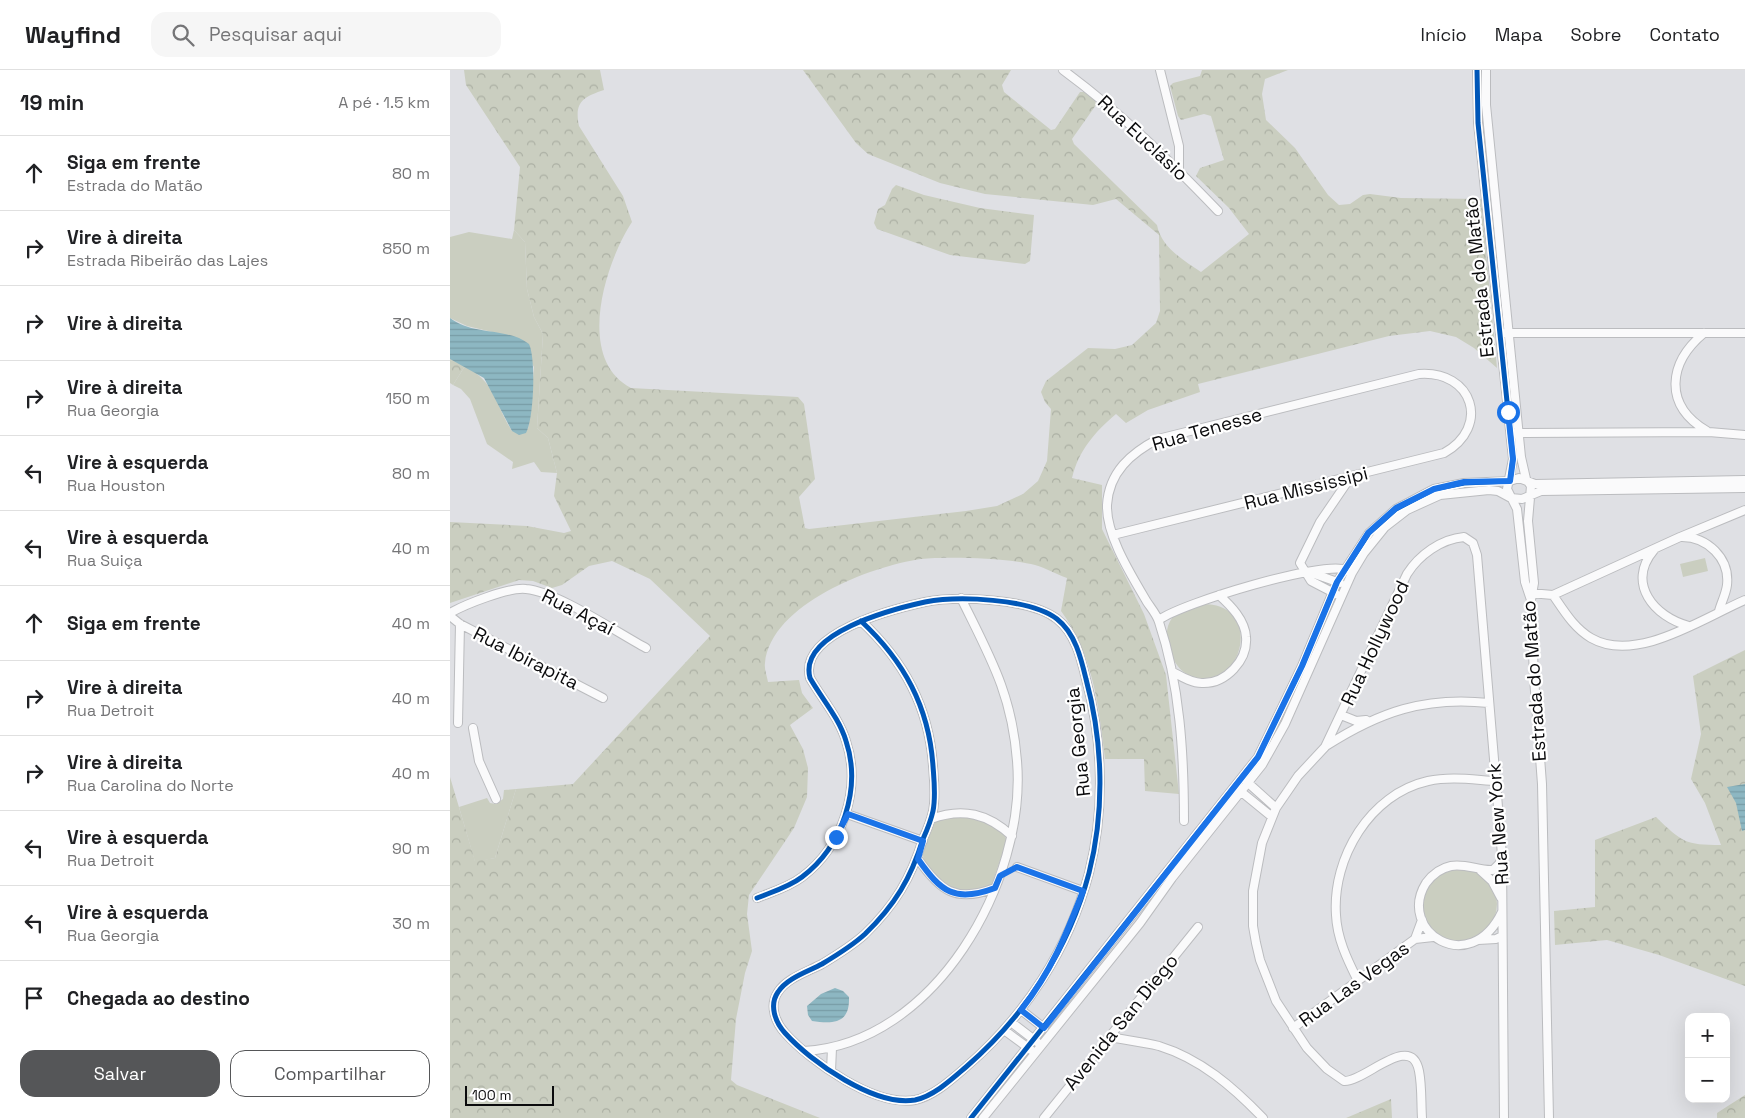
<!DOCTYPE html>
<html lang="pt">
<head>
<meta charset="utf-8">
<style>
  body { margin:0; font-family:"Space Grotesk",sans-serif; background:#f6f6f6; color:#202124 }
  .controls { position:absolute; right:15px; bottom:15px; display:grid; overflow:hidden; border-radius:10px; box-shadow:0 5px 20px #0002 }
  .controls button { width:45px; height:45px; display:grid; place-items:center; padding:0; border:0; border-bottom:1px solid #e0e0e0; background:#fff; color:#202124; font:25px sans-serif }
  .scale { position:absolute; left:15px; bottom:12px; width:89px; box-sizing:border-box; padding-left:5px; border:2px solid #0b0b0d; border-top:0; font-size:14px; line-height:18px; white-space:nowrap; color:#0b0b0d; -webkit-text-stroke:4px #fff; paint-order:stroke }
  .stop { position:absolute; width:15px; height:15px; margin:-11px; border:4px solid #1a73e8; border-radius:50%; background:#fff }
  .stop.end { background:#1a73e8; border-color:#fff; box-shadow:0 1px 5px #0008 }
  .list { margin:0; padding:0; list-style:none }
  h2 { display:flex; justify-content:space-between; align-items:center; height:65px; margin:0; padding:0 20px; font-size:21px }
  h2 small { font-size:16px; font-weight:400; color:#757577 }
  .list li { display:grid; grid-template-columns:32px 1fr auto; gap:15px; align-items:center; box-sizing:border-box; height:75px; padding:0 20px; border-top:1px solid #e0e0e0 }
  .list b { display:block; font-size:19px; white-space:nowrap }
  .list p { margin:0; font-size:16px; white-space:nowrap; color:#757577 }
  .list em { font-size:16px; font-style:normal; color:#757577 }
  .actions { display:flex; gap:10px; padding:15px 20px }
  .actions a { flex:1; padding:11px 0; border:1px solid #555658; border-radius:15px; text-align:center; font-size:18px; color:#555658 }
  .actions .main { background:#555658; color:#fff }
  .icon { flex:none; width:28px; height:28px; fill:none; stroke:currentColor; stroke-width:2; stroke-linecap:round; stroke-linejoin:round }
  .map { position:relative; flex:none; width:1295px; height:1048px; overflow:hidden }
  header { display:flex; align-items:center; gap:30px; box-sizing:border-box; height:70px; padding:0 25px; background:#fff; border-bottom:1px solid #e0e0e0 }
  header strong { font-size:24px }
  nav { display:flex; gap:28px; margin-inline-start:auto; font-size:18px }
  .search { width:350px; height:45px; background:#f6f6f6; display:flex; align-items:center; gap:12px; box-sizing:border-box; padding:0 18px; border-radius:15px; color:#757577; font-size:19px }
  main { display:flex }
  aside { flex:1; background:#fff }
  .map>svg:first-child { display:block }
</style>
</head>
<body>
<header>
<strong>Wayfind</strong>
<div class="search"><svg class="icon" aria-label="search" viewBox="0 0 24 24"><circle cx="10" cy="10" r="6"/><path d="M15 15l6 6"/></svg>Pesquisar aqui</div>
<nav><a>Início</a><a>Mapa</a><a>Sobre</a><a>Contato</a></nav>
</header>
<main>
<aside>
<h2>19 min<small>A pé · 1.5 km</small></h2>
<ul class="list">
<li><svg class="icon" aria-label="ahead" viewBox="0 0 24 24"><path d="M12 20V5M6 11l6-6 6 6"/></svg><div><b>Siga em frente</b><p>Estrada do Matão</p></div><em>80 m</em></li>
<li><svg class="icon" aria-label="right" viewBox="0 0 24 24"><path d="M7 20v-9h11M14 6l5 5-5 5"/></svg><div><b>Vire à direita</b><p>Estrada Ribeirão das Lajes</p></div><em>850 m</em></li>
<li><svg class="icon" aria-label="right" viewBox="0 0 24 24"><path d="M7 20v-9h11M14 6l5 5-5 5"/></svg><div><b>Vire à direita</b></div><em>30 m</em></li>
<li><svg class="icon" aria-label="right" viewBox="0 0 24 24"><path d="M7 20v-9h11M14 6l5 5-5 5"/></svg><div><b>Vire à direita</b><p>Rua Georgia</p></div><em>150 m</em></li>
<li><svg class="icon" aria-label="left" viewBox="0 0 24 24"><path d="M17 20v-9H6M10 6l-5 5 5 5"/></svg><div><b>Vire à esquerda</b><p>Rua Houston</p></div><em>80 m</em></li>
<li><svg class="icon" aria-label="left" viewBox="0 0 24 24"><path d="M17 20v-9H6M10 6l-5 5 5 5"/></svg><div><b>Vire à esquerda</b><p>Rua Suiça</p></div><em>40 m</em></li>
<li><svg class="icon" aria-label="ahead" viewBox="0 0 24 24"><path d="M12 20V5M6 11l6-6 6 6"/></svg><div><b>Siga em frente</b></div><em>40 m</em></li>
<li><svg class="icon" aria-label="right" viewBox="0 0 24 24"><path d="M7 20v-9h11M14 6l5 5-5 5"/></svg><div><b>Vire à direita</b><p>Rua Detroit</p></div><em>40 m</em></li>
<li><svg class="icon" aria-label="right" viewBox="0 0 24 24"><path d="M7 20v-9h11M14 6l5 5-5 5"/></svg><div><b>Vire à direita</b><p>Rua Carolina do Norte</p></div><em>40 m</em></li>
<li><svg class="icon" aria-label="left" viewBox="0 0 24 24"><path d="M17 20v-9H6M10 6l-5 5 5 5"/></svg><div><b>Vire à esquerda</b><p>Rua Detroit</p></div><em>90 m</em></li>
<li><svg class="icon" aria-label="left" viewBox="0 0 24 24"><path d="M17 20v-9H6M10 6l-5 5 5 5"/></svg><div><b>Vire à esquerda</b><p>Rua Georgia</p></div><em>30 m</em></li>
<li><svg class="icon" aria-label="arrive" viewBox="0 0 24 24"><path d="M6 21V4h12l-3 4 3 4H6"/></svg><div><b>Chegada ao destino</b></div></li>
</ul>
<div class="actions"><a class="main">Salvar</a><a>Compartilhar</a></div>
</aside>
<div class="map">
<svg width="1295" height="1048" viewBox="0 0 1295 1048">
  <defs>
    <pattern id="forest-crowns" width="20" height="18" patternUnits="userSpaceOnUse" patternTransform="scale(1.25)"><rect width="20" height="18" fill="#cacec0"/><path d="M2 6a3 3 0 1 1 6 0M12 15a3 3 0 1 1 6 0" fill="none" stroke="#acb0a4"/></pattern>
    <pattern id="water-rules" width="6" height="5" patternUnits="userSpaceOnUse" patternTransform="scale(1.25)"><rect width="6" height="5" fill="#8db7c2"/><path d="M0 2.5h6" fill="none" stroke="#789ca6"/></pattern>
  </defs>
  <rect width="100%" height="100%" fill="#dfe0e4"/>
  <!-- green -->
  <path fill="#cacec0" d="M64,160L75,172L77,219L84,247L93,264L87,358L98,368L107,403L91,402L84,392L62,399L63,392L37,374L20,329L11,319L3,315L15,296C48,315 44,333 62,361L78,359L84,297L67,268L17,256L0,248V167L19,162L62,169Z
    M1255,488L1258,501L1233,507L1230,494Z
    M753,534C821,534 786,637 735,603C719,592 707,556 728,543C735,539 746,537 753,534Z
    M66,719L45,788L25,792L9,737L37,728L40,733L46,734L53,729L54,720Z
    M511,745C527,749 550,753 557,770L542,814C537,817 530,821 524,822C505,824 472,805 473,783C474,773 479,762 484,753L491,749Z
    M973 834a37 37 0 1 1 74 0a37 37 0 1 1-74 0Z"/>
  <!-- forest -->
  <path fill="url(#forest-crowns)" d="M14,0H150L154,20C133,27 124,32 129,56L173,126L182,152C155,193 125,289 181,318L348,327L354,334L365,409L349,427L355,458L359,459L516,441L547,436L573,424L588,411L597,391L601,339L595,332L591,322L596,311L638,278L665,279L682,275L706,253L710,241L709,165L666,129L643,135L535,124L490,113L418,84L406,73L353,0H561L552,15L554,22L601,60L605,59L630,22H634L645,30L646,35L622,69L624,74L707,155C711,177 733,190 751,202L799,164L779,138L746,106L750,98L774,90L761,46L754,44L731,50L728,46L720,16L723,13L750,6L752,0H838L815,9L812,24L816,50L845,78L878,125L889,135L900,134L913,125L920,124L951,128L1031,129L1047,298L1024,278L1006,267L980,261L939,266L748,314L750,322L698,340L676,353L666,344C644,363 629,380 622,408L652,415V459L694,544L716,605L729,724L695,721L694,689H655C649,637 643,584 611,541L617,508C606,504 596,498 585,495C560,488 497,486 471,489C421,496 321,534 315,593C314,599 317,606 318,612L349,610L352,623L363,638L340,655L353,679L358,698L357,727L344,758L299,825L297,844L302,881L295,903L286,949L281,1010L287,1015L370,1048H0V707L25,791L45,788L66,719L123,714L260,566L200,509L162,491L139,496L112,515L102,518L83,511L69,510L0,533V452L77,456L114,463L121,461L104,426L107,403L98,368L87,358L93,264L84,247L77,219L75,172L64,160L70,97L16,15Z
    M446,115L474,125L530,138L584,145L580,191L575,194L500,185L427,159L424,153L428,139L435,135L442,119Z
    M0,289L15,296L3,315L0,313Z
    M1295,580V916L1209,885L1157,870L1105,875L1104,841L1145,837V770L1206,747C1232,772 1235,775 1271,775L1255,733L1241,709L1251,664L1243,606Z
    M1295,1025V1048H1267V1043Z
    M941,1029L942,1048H896Z"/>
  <!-- water -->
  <path fill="url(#water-rules)" d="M0,248C23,266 57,257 79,274C86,288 84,349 76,363L69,365L62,361L34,308L0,289Z
    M1295,714V760L1292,761L1286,733L1277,717Z
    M385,918L393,921L399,927C400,954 383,954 362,951L358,945L357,936L371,924Z"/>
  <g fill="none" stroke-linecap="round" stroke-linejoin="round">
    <defs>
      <path id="minor" d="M613,0C670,42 719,90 768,141
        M710,0L729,76V100
        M1027,0L1028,53L1063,389L1057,419L1067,439L1075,512L1081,530L1084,608L1092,714L1099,1048
        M1036,0V35L1071,387L1076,409L1081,416L1078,451L1084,513L1081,530
        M1055,263H1295
        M1254,263C1218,293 1213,335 1257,361
        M1065,363L1259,362L1295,365
        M1295,440L1230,467L1103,525C1114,541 1124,558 1141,568C1186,594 1253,548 1295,530
        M663,465L994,383C1041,357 1023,300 969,304L708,369C681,383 659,402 657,435C656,466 682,506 697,532C701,538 707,545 709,552C730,615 734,684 734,751
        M1232,467C1257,467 1280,488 1277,515C1276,524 1271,533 1269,541
        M1204,480C1176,513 1204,547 1239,556
        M859,502L890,513
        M1080,523L1103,525
        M886,524L861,511L850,493L870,452L900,408
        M0,543C16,534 59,517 76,519C108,522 166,562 196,578
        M0,546L10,554L153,628
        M709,550C732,533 874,490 897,500
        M723,602C732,607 742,613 752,613C776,614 798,590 796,567C795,550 781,536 769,525
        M891,645L906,651L916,650
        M8,653L10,554
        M23,658L29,691L46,729
        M876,676C929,642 975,626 1039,633
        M796,711L826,738
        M789,720L822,747
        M397,744L473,771
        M481,749C513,737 538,744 562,766
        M468,789C490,821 506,833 545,818
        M1051,790L1049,794L1043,800C1029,801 1015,793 1001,796C991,798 982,805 976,813C946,861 1020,909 1052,842
        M567,797L633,821
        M1030,800L1042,811L1051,828
        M307,828C322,822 339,817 352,807C392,777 412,719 396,671C389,648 372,629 360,608C348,563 443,539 475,532C507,526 580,528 607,549C625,563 631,588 636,609C653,672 655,740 639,803C619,879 575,946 516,997C502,1009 484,1026 465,1030C425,1037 361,992 335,963C325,952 319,935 328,922C337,908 357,902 372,894C387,885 402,876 415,864C445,835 461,808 473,769C477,760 481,750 483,741C486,726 484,710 483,696C479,637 454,591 411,551
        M965,869L972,850
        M1028,870L1046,869L1052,866
        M907,909C897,889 887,868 886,845C882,788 920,724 978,711C1001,706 1025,710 1047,711
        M571,940L594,958
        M561,952L587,972
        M843,958L965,869L983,867
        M554,960L581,980
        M659,967C675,970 693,972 709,976C751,989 783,1017 813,1048
        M354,981C485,974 577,811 567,691C562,624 540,587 511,528
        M381,1001L382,978
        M521,1048L808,687L852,596L887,512L919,463L946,439L984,419L1014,413L1060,411L1069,408L1085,414L1295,410
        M533,1048L690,853L722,808L812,695L835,654L902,503L914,483L935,457L957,440L990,425L1039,420L1048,421L1061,428L1072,429L1091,421L1295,418
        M594,1048L748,857
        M972,1048C971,1033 972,1016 969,1001C961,961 915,1012 894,1011L877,999L857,978L826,931L810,890L806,873L803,856V821L812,773L826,738L848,706L875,677L957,504C969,485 991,469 1014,467L1023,473L1027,485L1052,785L1054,1048"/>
    </defs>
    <!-- minor casing -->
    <use href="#minor" stroke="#bbbcbf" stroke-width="10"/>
    <!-- minor -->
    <use href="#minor" stroke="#fafafb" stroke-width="8"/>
    <defs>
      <path id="cycleway" d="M307,828C322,822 339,817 352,807C392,777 412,719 396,671C389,648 372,629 360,608C348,563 443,539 475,532C507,526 580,528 607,549C625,563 631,588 636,609C653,672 655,740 639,803C619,879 575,946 516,997C502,1009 484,1026 465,1030C425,1037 361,992 335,963C325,952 319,935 328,922C337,908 357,902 372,894C387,885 402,876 415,864C445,835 461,808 473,769C477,760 481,750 483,741C486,726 484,710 483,696C479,637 454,591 411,551
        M521,1048L808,687L852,596L887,512L919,463L946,439L984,419L1014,413L1060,411L1063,389L1028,53L1027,0"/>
    </defs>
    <!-- cycleway casing -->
    <use href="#cycleway" stroke="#fff" stroke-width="8"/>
    <!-- cycleway -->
    <use href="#cycleway" stroke="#0057b8" stroke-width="5"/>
  </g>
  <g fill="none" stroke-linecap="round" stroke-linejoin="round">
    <!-- route -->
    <path stroke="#1a73e8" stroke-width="6" d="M386,767L398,744L473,771L468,789C491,822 505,833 545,818L550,806L567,797L633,821C616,865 601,902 571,940L594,958L808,687L852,596L887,512L918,463L946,438L984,419L1014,412L1060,411L1063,389L1058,342"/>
  </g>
  <g text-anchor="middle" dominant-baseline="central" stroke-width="4.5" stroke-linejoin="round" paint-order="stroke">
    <!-- street labels -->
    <g font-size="19" fill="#0b0b0d" stroke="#fff">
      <text transform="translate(693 68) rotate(43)">Rua Euclásio</text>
      <text transform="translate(1029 207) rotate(-96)">Estrada do Matão</text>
      <text transform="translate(757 359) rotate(-16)">Rua Tenesse</text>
      <text transform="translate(856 418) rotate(-14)">Rua Mississipi</text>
      <text transform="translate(128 542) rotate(27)">Rua Açaí</text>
      <text transform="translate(925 573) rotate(-65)">Rua Hollywood</text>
      <text transform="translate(76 588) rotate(27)">Rua Ibirapita</text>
      <text transform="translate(1084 611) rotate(-94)">Estrada do Matão</text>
      <text transform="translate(628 672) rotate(-96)">Rua Georgia</text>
      <text transform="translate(1048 754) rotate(-94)">Rua New York</text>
      <text transform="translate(904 914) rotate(-36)">Rua Las Vegas</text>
      <text transform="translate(671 952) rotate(-51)">Avenida San Diego</text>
    </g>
  </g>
</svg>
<div class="controls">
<button>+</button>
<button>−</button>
</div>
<div class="scale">100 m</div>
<div class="stop" style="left:1058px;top:342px"></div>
<div class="stop end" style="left:386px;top:767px"></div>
</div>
</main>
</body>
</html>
